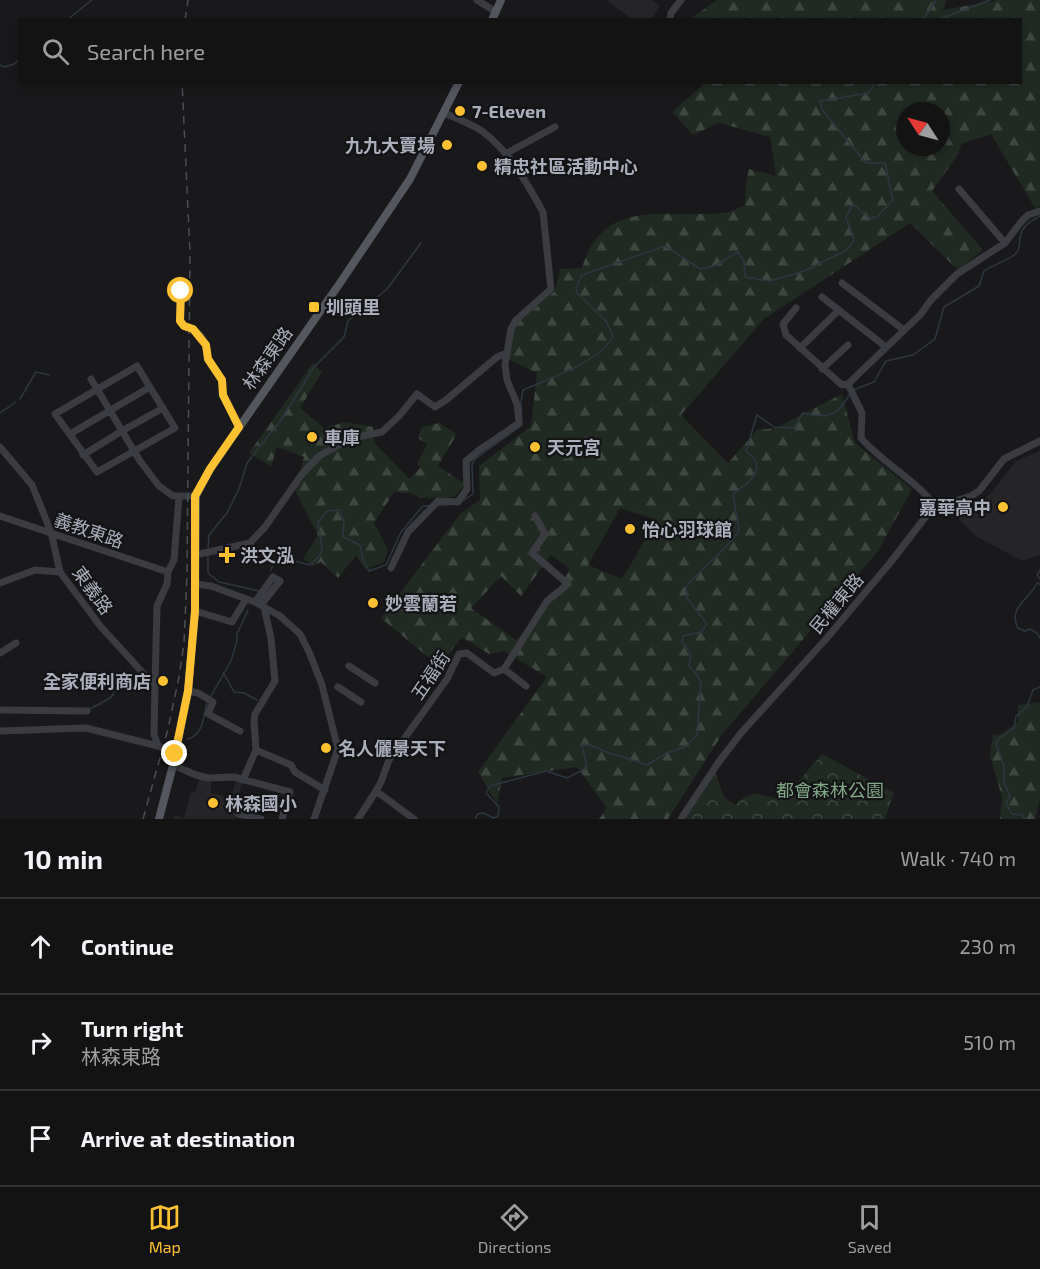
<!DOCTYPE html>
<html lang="en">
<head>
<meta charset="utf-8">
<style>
  body { margin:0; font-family:"Exo 2","Noto Sans TC",sans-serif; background:#1c1c1d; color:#f1f3f6 }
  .compass { position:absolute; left:896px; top:102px; width:54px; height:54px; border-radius:50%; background:#131314; box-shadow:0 3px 9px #0003; rotate:306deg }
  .stop { position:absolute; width:18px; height:18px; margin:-14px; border:4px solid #fcc130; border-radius:50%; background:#fff }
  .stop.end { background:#fcc130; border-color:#fff; box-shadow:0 2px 6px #0008 }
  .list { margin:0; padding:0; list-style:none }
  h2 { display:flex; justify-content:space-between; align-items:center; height:78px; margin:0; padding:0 24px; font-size:26px }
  h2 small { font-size:20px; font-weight:400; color:#9d9ea0 }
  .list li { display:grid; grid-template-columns:39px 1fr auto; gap:18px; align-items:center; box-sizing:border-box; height:96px; padding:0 24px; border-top:2px solid #323234 }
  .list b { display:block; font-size:22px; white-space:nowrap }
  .list p { margin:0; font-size:20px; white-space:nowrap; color:#9d9ea0 }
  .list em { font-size:20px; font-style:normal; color:#9d9ea0 }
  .icon { flex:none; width:33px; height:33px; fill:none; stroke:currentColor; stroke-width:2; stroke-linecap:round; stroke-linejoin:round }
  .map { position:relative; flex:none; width:1040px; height:819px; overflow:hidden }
  .search { position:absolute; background:#131314; box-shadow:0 3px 9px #0003; left:18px; right:18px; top:18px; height:66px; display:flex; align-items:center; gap:15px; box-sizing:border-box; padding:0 21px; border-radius:0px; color:#9d9ea0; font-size:22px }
  .sheet { height:366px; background:#131314 }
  nav { display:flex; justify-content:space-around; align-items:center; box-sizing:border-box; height:84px; border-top:2px solid #323234; background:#131314; font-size:16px; color:#9d9ea0 }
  nav a { display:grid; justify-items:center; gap:3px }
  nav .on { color:#fcc130 }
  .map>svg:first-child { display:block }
</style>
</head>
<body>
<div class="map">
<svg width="1040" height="819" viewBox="0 0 1040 819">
  <defs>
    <pattern id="forest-firs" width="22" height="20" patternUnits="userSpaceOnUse" patternTransform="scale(1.5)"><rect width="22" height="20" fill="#202a22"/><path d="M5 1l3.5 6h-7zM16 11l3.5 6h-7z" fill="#3e4640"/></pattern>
    <pattern id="park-crowns" width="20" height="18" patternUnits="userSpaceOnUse" patternTransform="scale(1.5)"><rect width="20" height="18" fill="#202a22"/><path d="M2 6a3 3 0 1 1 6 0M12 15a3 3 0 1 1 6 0" fill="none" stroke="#3e4640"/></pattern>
  </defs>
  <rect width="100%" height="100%" fill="#19191b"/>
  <!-- built -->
  <path fill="#252528" d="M606,0H652L660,7L651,19H632Z
    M1040,451V555L1022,561L976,536L948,509L962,513L968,505L981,501L991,493L1016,461Z
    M199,779H211V793L231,798L236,780L242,781L234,819H173L174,815L184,818L191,791L195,792Z"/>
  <!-- forest -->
  <path fill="url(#forest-firs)" fill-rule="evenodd" d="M717,0H947L943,10L998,0H1040V206L1035,208L991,134L961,144L959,153L932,191L983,250L958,270L910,223L764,319L681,415L728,463L757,430L776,428L842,394L855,443L912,489L878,551L721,736L668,819H599L607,808L577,767L502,778L497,804L478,772L547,677L504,651L489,654L462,637L439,666L381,618L460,514L480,500L479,466L531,426L537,373L506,358L513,327L555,291L560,269L582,268C604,195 667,219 723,213C731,213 738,208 745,205L746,183L749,169L776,176L770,137L719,123L693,135L672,112L702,86V83L1020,82V20L690,19ZM905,111H941V147H905ZM620,508L657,520L622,579L588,565ZM551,555L570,569L550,603L516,640L471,608L501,576L521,596Z
    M313,363L322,372L300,408L324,428L346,422L373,427L374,442L409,479L421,467L417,464L427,444L418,438L422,427L439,423L457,434L438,466L465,484L454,497L421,498L409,493L394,492L374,523L388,550L384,562L365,569L356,555L338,578L321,562L313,566L303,559L318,535L295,491L304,457L277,447L271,466L249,453Z
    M1040,702V799L1035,819H1000L1002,797L990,756L993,734L1000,735L1018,722V705Z"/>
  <!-- park -->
  <path fill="url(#park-crowns)" d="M822,754L894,793L885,819H685L715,773L724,797L735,805L745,797L754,793L775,798L791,790Z"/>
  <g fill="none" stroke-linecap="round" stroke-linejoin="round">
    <!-- stream -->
    <path stroke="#2e3740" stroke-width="1.5" d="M67,20L92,0
      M923,20L936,0
      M937,20L990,0
      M0,65L4,67L14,64L20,59
      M853,390L874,382L886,361L913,355L935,339L944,307L979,286L984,271C993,265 1006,261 1014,255C1021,250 1019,244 1020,237C1022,226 1031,221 1040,216
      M20,399L36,372L49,375
      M0,413L16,402
      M461,502L473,494L472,464L475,459L522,425L521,402L523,390C550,378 600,362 613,336L606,321L578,294L576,288L582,275L665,246L700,269L714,266L738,252L744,261L745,277L770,281L804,271L847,250L854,240L846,217L853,204L869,218L877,217L893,200L885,163H866L823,111L820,101L869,93L875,82
      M438,505H448
      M208,548L209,535L227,513L239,489L247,463L281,420L314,367L344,337L348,321L387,289L421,243
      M208,556V573L219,582L259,591
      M271,570L275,560L288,559L310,565C330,550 319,542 318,522L327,511L339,510L344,520L343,537L360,545L363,559L369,571L386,565L401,532L423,506H430
      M1040,570L1037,575L1040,579
      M1040,584L1037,583C1030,599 1007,608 1018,628L1025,631L1030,629L1037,633L1040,638
      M223,672L234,692L244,693L257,700
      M211,696L231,661L237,641V634L248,610
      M87,709C94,708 96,706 101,703C120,693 112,695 114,676L123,671L132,674L146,690
      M188,739C204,734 203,717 207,703
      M475,819L478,814L483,813L494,818L498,816L499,807L486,793L490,786L546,771L567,778L587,768L582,744C593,744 599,750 609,753C622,757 634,760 647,765L667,753L687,746L697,735L701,683L698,676L689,666L691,654L682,642L683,636L701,632L707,624L687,598L686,587C703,566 723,554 739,531L733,494C749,482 770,470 746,451L757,415L774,427L794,428L803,413C832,418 835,417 850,394
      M1025,819L1022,815L1012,814L1006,803L1010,796L1004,783V766L996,744L998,739L1014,728L1016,716L1027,707L1033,690L1040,687"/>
    <!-- minor-tunnel -->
    <path stroke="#36373b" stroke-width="7" stroke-dasharray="7 3.5" stroke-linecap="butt" d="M158,746L175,754"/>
    <!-- minor -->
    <path stroke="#3b3c42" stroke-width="7" d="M477,0L496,12
      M670,20L671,13L681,0
      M507,153L555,127
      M959,189L1005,243
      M180,280V321L184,326L193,329L201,336L206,345L208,359L222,380L223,395L239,427
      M842,283L904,330
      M822,297L886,347
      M796,308L783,324L786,335L842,385L848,384
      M800,348L839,310
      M137,366L175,428L97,472L55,414Z
      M822,369L848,345
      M91,379L140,461L159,486L173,496H196
      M70,434L150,387
      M0,447L32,485L51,532L60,572L101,627L155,686L154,734L158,746
      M83,455L122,431L163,408
      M936,507C916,480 884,464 861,438L862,413L848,384L920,315L931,300L957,274L1005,243L1021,222L1028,215L1040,211
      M0,516L168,572
      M195,555L250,543L265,527L302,474L319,456L352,438L382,432L399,416L417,394L435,407L446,400L497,357L507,353
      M391,568L408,532L438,501L458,502L467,489L466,461L478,451L519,423L517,404L507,380L505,365L511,329L516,320L551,289L543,212C527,183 509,151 482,131C470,123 456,118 444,113
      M0,583L35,570L60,572
      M196,584L211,586L255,602L280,616L300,634L310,654L322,685L338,749L314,819
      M255,602L273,577L280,581L261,605
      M195,611L232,622L246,599
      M0,653L16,643
      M349,666L375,683
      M504,669L526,686
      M155,686L157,606L167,584L168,572L174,560L179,497
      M338,687L361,702
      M188,691L198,693L213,702L208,714L240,731
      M0,710L87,711
      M0,731L86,728L158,746
      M256,750L291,765L295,772L325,790
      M173,765L196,775L208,778L234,777L290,792L282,819
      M243,780L256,750L254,721L255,714L275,681L271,638L264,607
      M238,814L261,819
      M358,819L376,791
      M414,819L376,791L381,782L389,760L447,679L459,654L467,653L494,673L504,669L547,601L568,584L532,553L545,534L535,516
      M681,819L718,763L741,733L826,639L890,563L927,515L936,507L971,496L979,491L1004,459L1040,441"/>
    <!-- major -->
    <path stroke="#55575f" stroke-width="8" d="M492,20L501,0
      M159,819L173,765L188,691L195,611L196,496L210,469L340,283L410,179L459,82"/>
    <!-- rail -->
    <path stroke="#4c4e55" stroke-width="1.5" stroke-dasharray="8 6" stroke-linecap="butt" d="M185,20L188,0
      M143,819L168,729L179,677L184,643L187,575L190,252L182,82"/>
  </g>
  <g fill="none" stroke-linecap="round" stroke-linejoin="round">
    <!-- route -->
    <path stroke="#fcc130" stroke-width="8" d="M175,754L188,691L195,611V496L210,469L239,427L223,395L222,380L208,359L206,345L193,329L184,326L180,321L181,291"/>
  </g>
  <!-- markers -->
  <g fill="#fcc130" stroke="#141416" stroke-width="2">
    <circle cx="460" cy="111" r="6"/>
    <circle cx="447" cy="145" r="6"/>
    <circle cx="482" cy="166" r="6"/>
    <rect x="308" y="301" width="12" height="12" rx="3"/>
    <circle cx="312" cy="437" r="6"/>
    <circle cx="535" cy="447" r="6"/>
    <circle cx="1003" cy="507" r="6"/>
    <circle cx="630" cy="529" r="6"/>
    <path d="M224 546h6v6h6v6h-6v6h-6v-6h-6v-6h6z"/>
    <circle cx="373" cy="603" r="6"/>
    <circle cx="163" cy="681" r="6"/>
    <circle cx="326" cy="748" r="6"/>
    <circle cx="213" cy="803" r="6"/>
  </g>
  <g text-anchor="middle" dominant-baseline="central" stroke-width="4.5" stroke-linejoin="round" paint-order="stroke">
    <!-- poi labels -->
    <g font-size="18" font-weight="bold" fill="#aaafbb" stroke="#141416" text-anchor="start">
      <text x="472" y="111">7-Eleven</text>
      <text x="435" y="145" text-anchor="end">九九大賣場</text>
      <text x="494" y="166">精忠社區活動中心</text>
      <text x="326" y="307">圳頭里</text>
      <text x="324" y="437">車庫</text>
      <text x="547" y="447">天元宮</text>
      <text x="991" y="507" text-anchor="end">嘉華高中</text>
      <text x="642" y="529">怡心羽球館</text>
      <text x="240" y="555">洪文泓</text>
      <text x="385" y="603">妙雲蘭若</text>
      <text x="151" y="681" text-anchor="end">全家便利商店</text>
      <text x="338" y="748">名人儷景天下</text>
      <text x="225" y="803">林森國小</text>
    </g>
    <!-- street labels -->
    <g font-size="18" fill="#aaafbb" stroke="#141416">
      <text transform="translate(267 358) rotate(-55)">林森東路</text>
      <text transform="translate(89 530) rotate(19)">義教東路</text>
      <text transform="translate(93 590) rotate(54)">東義路</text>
      <text transform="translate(836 603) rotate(-50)">民權東路</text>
      <text transform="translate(430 675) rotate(-56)">五福街</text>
    </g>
    <!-- park labels -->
    <g font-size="18" fill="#80a785" stroke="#141416">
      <text x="830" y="790">都會森林公園</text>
    </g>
  </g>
</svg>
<svg class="compass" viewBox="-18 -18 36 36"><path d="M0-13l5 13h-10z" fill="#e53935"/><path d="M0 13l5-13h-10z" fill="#9d9ea0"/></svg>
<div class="stop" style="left:181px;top:291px"></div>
<div class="stop end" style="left:175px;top:754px"></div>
<div class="search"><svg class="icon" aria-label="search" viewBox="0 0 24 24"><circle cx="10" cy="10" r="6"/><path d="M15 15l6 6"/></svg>Search here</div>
</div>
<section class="sheet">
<h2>10 min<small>Walk · 740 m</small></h2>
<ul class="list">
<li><svg class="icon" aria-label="ahead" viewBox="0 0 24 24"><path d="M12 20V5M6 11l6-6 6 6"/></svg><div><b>Continue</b></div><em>230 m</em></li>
<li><svg class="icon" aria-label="right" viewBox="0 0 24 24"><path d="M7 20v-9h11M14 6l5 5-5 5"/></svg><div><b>Turn right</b><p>林森東路</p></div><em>510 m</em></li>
<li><svg class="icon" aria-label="arrive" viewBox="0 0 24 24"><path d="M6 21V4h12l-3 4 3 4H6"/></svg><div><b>Arrive at destination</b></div></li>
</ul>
</section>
<nav>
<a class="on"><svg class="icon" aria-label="map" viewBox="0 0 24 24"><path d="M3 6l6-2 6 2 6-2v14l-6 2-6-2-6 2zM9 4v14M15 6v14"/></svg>Map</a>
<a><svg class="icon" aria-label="directions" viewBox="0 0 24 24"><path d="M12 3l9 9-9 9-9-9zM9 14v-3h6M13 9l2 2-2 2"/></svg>Directions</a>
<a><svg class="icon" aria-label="saved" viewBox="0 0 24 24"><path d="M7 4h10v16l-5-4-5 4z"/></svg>Saved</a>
</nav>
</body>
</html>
